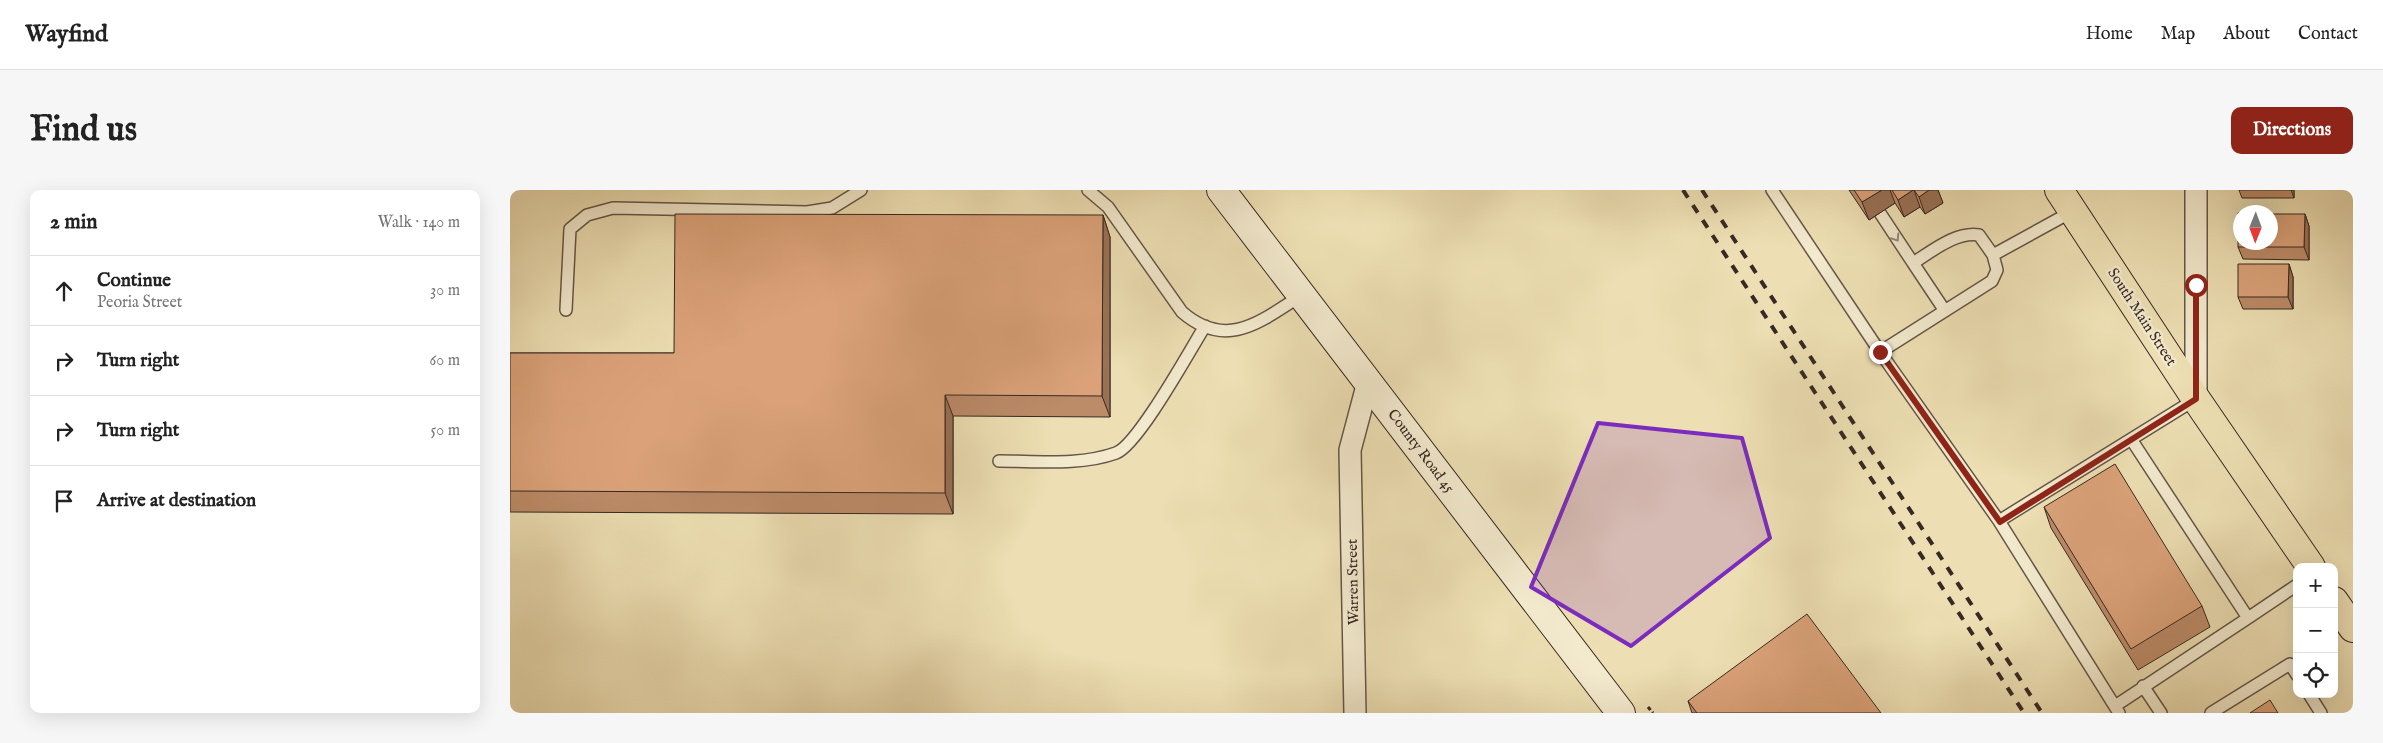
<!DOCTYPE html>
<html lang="en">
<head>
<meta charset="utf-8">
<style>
  body { margin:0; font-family:"IM FELL English",serif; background:#f6f6f6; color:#222 }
  .controls { position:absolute; right:15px; bottom:15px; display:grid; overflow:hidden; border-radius:10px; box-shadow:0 5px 20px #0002 }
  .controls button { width:45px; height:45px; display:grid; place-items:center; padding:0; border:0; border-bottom:1px solid #e0e0e0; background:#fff; color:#222; font:25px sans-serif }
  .compass { position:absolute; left:1723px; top:15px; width:45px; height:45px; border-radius:50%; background:#fff; box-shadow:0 5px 20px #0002; rotate:181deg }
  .stop { position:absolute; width:15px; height:15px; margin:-11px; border:4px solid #8f2418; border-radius:50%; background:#fff }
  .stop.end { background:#8f2418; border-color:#fff; box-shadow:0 1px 5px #0008 }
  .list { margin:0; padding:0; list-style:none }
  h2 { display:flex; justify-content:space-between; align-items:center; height:65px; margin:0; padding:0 20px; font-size:21px }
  h2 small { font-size:16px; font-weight:400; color:#767676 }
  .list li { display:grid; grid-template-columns:32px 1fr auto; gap:15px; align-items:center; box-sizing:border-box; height:70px; padding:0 20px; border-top:1px solid #e0e0e0 }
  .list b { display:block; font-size:19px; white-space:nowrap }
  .list p { margin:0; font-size:16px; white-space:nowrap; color:#767676 }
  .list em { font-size:16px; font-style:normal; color:#767676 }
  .icon { flex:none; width:28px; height:28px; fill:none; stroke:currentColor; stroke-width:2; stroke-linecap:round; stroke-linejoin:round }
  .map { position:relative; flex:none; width:1843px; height:523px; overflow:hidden; border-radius:10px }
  header { display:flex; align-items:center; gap:30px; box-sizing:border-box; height:70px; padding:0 25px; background:#fff; border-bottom:1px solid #e0e0e0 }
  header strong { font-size:24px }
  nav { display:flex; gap:28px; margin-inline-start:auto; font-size:18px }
  .intro { display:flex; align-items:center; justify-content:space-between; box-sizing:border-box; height:120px; padding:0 30px }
  h1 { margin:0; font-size:35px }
  .button { padding:12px 22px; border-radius:10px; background:#8f2418; color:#fff; font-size:18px; font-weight:700 }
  main { display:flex; gap:30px; padding:0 30px }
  aside { flex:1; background:#fff; border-radius:10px; box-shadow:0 5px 20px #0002 }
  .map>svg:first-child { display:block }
</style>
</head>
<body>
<header>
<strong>Wayfind</strong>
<nav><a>Home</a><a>Map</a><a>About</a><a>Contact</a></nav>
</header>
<div class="intro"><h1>Find us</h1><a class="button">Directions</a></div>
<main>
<aside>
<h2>2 min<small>Walk · 140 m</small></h2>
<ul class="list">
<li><svg class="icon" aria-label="ahead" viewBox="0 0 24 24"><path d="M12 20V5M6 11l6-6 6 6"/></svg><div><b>Continue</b><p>Peoria Street</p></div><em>30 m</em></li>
<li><svg class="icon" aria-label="right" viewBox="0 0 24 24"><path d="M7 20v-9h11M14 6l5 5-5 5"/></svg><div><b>Turn right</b></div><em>60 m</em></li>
<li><svg class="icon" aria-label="right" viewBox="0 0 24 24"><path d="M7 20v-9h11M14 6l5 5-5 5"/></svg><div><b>Turn right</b></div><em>50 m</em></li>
<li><svg class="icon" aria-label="arrive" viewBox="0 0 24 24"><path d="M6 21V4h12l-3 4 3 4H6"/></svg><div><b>Arrive at destination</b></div></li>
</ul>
</aside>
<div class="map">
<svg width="1843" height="523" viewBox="0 0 1843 523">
  <rect width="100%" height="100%" fill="#eddfb3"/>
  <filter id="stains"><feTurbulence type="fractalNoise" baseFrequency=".004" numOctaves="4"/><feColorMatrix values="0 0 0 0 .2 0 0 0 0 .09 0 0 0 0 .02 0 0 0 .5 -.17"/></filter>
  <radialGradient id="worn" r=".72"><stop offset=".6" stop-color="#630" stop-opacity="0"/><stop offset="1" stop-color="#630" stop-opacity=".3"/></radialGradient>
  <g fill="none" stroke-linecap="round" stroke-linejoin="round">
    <defs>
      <path id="lane" d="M578,0L598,17L672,122C717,161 751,131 792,105
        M1262,0L1370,162L1489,331L1609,523
        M1370,23L1403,73
        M1483,65L1563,21
        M56,120L60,39L77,25L103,18L297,22L322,18L351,0
        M1370,162L1482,91L1487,80L1483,65L1469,45C1446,41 1421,62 1403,73L1435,121
        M1621,249L1738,428L1787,395
        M489,271C527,271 570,276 606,263C628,255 680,160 695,136
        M1489,331L1686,209
        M1633,496L1651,523
        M1799,504L1811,523
        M1605,516L1738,428
        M1701,523L1780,474L1787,485"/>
      <path id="street" d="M1686,209V0
        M845,523L840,260L858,192"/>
      <path id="secondary" d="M711,0L1111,523"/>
      <path id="primary" d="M1549,0L1686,209L1801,377
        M1824,411L1843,438"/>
    </defs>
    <!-- lane casing -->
    <use href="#lane" stroke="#645648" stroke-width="14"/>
    <!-- street casing -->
    <use href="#street" stroke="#645648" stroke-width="24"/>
    <!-- secondary casing -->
    <use href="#secondary" stroke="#372924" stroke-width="30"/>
    <!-- primary casing -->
    <use href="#primary" stroke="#372924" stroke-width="30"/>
    <!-- path -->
    <path stroke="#372924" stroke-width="3" stroke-dasharray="4 2.5" stroke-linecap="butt" d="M1138,517L1143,523"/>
    <!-- lane -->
    <use href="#lane" stroke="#f3eace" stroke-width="11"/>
    <!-- street -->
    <use href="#street" stroke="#f3eace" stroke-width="21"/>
    <!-- secondary -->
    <use href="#secondary" stroke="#f3eace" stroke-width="28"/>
    <!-- primary -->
    <use href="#primary" stroke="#eddfb3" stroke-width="28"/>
    <!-- rail -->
    <path stroke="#372924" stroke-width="4" stroke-dasharray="9 9" stroke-linecap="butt" d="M1173,0L1514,523
      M1192,0L1532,523"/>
  </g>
  <!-- wall -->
  <path fill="#bc8b68" stroke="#372924" d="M1339,0H1428L1433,13L1415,24L1410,17L1394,27L1385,13L1359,30Z
    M1729,0H1784V8H1732Z
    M1795,24L1799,36V70L1733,69L1728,57Z
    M593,25L600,47V227L443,226V324L0,322V163H164Z
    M1779,74L1783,87V119H1733L1728,107Z
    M1534,317L1692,416L1700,437L1628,480L1541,338Z
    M1178,511L1371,523H1182Z"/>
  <!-- shaded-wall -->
  <path fill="#997155" stroke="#372924" d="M1372,0H1380L1385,13L1359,30L1352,12Z
    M1403,0H1404L1410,17L1394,27L1388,10Z
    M1419,0H1428L1433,13L1415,24L1409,7Z
    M1781,0H1784V8Z
    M1795,24L1799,36V70L1794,57Z
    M593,25L600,47V227L592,206Z
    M1779,74L1783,87V119L1778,107Z
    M435,205L443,226V324L435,303Z"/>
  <!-- building -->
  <path fill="#dba279" stroke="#372924" d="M1344,0H1372L1352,12Z
    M1382,0H1403L1388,10Z
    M1404,0H1419L1409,7Z
    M1728,23H1730V52H1760V24H1795L1794,57H1728Z
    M165,24L593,25L592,206L435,205V303L0,301V163H164Z
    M1728,74H1779L1778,107H1728Z
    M1605,274L1692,416L1621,459L1534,317Z
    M1297,424L1371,523H1187L1178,511Z
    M1760,510L1768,523H1740Z"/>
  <!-- one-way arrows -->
  <defs><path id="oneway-chevron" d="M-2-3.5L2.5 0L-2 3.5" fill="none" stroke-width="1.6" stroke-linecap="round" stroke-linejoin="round" transform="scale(1.25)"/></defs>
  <use stroke="#958a79" href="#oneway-chevron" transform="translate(1386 48) rotate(57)"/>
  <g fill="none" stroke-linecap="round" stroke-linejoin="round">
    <!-- route -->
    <path stroke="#8f2418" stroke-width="6" d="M1370,162L1490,332L1686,209V95"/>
  </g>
  <!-- marked area -->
  <path fill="#7b2cbf" fill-opacity="0.2" stroke="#7b2cbf" stroke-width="4" stroke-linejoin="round" d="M1088,233L1232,248L1260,348L1121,456L1021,397Z"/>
  <g text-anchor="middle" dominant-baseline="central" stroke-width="4.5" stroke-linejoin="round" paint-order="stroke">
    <!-- street labels -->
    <g font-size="15" fill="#372924" stroke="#f3eace">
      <text transform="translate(1632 127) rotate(57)">South Main Street</text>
      <text transform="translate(911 261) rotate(53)">County Road 45</text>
      <text transform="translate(843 392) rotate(-91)">Warren Street</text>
    </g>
  </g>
  <rect width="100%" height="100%" filter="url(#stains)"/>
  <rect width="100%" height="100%" fill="url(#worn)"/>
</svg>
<div class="controls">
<button>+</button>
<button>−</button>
<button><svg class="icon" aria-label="locate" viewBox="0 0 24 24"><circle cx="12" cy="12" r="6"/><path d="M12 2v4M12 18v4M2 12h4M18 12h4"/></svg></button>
</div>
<svg class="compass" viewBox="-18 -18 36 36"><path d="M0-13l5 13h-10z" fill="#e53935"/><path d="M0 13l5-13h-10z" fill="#767676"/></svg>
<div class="stop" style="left:1686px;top:95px"></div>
<div class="stop end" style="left:1370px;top:162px"></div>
</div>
</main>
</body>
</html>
